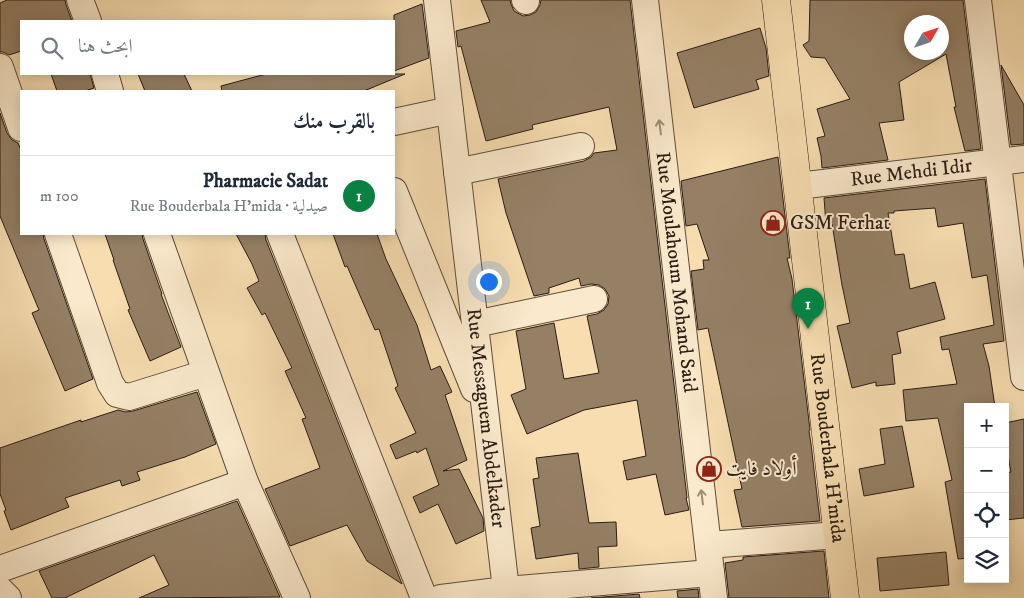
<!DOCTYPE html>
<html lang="ar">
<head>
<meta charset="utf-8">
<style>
  body { margin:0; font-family:"IM FELL DW Pica",Amiri,serif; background:#f2f2f3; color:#1f2937; direction:rtl }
  .controls { position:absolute; right:15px; bottom:15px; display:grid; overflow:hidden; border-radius:0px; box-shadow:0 2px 12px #0003 }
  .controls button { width:45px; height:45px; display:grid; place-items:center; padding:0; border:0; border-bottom:1px solid #e0e1e3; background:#fff; color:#1f2937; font:25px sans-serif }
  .compass { position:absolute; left:904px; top:15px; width:45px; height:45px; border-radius:50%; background:#fff; box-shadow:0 2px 12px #0003; rotate:51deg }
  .you { position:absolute; left:488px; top:281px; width:18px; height:18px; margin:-12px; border:4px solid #fff; border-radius:50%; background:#1a73e8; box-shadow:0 0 0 8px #1a73e833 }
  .badge { display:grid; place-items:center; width:32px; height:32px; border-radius:50%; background:#0b8043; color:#fff; font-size:16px; font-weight:700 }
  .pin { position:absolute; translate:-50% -41px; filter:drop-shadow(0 1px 2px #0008) }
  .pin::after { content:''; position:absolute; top:26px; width:18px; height:15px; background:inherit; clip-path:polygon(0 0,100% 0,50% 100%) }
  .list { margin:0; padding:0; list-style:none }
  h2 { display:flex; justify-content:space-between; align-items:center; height:65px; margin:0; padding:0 20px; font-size:21px }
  h2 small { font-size:16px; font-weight:400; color:#747a83 }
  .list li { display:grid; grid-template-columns:32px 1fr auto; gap:15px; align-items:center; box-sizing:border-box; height:80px; padding:0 20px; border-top:1px solid #e0e1e3 }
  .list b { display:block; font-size:19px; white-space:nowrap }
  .list p { margin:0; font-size:16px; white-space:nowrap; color:#747a83 }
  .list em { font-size:16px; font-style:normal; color:#747a83 }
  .icon { flex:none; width:28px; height:28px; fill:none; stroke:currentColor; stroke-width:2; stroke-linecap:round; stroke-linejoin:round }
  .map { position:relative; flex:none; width:1024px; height:598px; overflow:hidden; direction:ltr }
  .search { position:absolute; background:#fff; box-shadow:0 2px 12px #0003; left:20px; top:20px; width:375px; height:55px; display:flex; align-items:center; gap:12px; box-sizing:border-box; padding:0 18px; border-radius:0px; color:#747a83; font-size:19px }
  .panel { position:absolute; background:#fff; box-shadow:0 2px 12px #0003; left:20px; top:90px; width:375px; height:145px; border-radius:0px; direction:rtl }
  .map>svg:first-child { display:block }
</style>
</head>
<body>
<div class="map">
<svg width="1024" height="598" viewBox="0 0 1024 598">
  <rect width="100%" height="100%" fill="#f7ddb0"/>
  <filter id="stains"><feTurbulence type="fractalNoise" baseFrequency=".004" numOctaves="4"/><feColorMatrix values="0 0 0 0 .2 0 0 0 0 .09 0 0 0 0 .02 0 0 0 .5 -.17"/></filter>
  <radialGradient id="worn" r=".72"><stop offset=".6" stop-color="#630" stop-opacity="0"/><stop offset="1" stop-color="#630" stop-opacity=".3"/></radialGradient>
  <!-- building -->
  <path fill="#958066" stroke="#2a1c16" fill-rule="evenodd" d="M7,0H65L66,5L72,21H21V51L9,55L3,52H0V3Z
    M481,0H510L511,4L514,11L523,16L530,15L536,12L540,5L541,0H630L687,498H686L689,510L665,515L656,474L627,480L623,461L646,456L637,400L584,410L527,434L511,395L526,389L516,331L554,323L564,379L599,373L587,316L597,314L604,310L608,304L609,296L605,289L599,285L591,284L581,286L579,278L549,288V293L534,296L506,213L498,179L584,161L591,157L594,153L617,150L609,107L532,125L533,129L486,141L461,46L458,47L456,31L490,22Z
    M810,0H963L981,149L965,151L954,107H956L946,54L899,82L904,120L879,123L888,160L822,168L821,156L817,138L825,136L817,109L850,99L825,58L811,57L803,45L809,41ZM912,22H942V52H912Z
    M422,4L429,58L394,71V15Z
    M760,28L766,48L769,76L756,80L759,89L694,108L677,53Z
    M1001,65L1024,105V144L1011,145Z
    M51,74H90L94,88L85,91H57Z
    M138,74H184L192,91H145Z
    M266,74H405L364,91H222L221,86Z
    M0,113L7,133L12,140L18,143L21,150V234H43L44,239L93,379L65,391L32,313L39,310L0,216Z
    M778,157L790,258H787L792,279L810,430L809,431L811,444L820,521L742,527L734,490L742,489L708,328L698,330L691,271L704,269L703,260H709L697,224L686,226L681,181Z
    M985,179L1004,341L983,344L989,366L995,407H968V558L958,559L945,482L952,480L938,418L906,421L903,390L957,384L949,349L942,350L940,337L994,325L987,275L972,278L963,223L938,227L935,208L894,211V213H888L895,255L904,254L910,289L935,282L945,319L897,332L901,353L892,355L895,384L876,386V382L852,388L837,326L850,323L842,285L832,224H826L824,198Z
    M105,234H142L143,239L162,294H161L181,347L150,361L128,310L130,309L113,260H114Z
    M236,234H265L266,240L402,584L367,561L347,525L290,546L265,489L320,468L302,419L306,418L285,371L292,368L265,313L262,315L247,288L259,281L252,264Z
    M333,234H377L386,259L417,325L431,370L440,366L452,392L445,395L467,460L443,471L459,469L483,518L484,531L456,544L438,504L420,513L413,497L439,485L426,448L417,453L416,451L396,459L390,445L416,433L395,388L398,386L379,329L375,330L347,266L345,267Z
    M197,392L216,444L185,457L137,472L140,480L122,486L120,480L65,498L69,507L11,530L4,511L6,510L0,494V448L81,420V422L118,410L126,412L133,411Z
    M1024,419V518L1005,520V473L1011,472L1005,441V423Z
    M902,426L914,487L864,496L859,469L885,464L880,429Z
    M578,453L589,523L616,522L617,546L598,547L599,567L579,569L578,553L536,559L531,528L540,526L533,479L539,478L536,458Z
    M237,501L280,597L139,598L169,585L154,555L65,598H52L39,571Z
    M824,551L829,598H729L725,563L743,560V557Z
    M946,552L949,585L880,591L877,558Z
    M698,589L699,598H678L677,591Z
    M639,594L640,598H591Z"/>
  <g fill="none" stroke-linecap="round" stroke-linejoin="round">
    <defs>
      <g id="minor">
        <path d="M80,0L88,21"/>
        <path id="s1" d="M437,0L507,598"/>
        <path d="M525,0L526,1"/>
        <path id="s2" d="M645,0L714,598"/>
        <path d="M978,0L1024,377"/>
        <path d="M0,67L21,128"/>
        <path d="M105,74L110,91"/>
        <path d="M394,122L450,110"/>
        <path d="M457,172L581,146"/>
        <path id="s3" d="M798,186L1024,159"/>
        <path d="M394,191L474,389"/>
        <path d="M58,234L110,383L117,394L129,397L206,373"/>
        <path d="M157,234L245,482L297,598"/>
        <path d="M280,234L424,598"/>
        <path d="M475,324L594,299"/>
        <path d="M708,545L838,535"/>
        <path d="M0,569L245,482"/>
        <path d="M0,590L8,598"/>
        <path d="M441,598L506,590L711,573"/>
      </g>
      <g id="major">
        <path id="s4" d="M776,0L845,598"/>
      </g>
    </defs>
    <!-- minor casing -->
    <use href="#minor" stroke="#5d4c3c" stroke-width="28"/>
    <!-- major casing -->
    <use href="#major" stroke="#2a1c16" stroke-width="29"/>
    <!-- minor -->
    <use href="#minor" stroke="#fae9cc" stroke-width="26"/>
    <!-- major -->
    <use href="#major" stroke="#f7ddb0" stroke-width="28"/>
  </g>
  <!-- one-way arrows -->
  <defs><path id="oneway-shaft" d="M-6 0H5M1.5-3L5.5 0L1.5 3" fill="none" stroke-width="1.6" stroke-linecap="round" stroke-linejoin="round" transform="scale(1.25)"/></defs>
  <g stroke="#9c8d7a">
    <use href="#oneway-shaft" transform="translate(660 127) rotate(-97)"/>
    <use href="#oneway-shaft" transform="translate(702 497) rotate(-97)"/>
  </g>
  <!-- icons -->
  <defs>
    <symbol id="shop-ring" viewBox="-11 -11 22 22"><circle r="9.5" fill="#fae9cc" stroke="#8f2418" stroke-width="1.5"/><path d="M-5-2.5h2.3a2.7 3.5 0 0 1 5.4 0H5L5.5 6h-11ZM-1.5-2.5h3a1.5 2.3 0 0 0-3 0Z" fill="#8f2418"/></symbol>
  </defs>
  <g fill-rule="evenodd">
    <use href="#shop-ring" x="759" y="209" width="28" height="28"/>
    <use href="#shop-ring" x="695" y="455" width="28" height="28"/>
  </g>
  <g text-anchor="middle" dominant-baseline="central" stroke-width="4" stroke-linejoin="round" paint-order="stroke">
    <!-- street labels -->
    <g font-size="20" fill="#2a1c16" stroke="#fae9cc">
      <text stroke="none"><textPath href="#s3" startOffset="114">Rue Mehdi Idir</textPath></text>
      <text stroke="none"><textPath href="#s2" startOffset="274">Rue Moulahoum Mohand Said</textPath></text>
      <text stroke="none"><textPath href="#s1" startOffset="421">Rue Messaguem Abdelkader</textPath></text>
      <text stroke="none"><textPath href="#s4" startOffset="451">Rue Bouderbala H'mida</textPath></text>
    </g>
    <!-- poi labels -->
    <g font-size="20" fill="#2a1c16" stroke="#fae9cc" text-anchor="start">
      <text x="790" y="223">GSM Ferhat</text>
      <text x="726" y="469">أولاد فايت</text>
    </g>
  </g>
  <rect width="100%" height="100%" filter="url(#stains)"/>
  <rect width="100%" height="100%" fill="url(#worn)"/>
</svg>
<div class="controls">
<button>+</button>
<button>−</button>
<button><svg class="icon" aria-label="locate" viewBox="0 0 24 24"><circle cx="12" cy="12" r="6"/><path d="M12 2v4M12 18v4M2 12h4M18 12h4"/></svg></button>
<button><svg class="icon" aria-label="layers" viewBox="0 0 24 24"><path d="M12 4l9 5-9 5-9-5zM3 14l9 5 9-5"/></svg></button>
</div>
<svg class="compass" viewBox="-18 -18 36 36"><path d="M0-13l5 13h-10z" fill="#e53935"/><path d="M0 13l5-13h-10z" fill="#747a83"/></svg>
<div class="you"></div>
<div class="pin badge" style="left:808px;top:329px">1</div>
<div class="search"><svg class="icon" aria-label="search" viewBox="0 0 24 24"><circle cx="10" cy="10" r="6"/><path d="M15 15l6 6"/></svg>ابحث هنا</div>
<section class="panel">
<h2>بالقرب منك<small></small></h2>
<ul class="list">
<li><span class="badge">1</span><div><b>Pharmacie Sadat</b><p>صيدلية · Rue Bouderbala H'mida</p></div><em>100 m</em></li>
</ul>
</section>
</div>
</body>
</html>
